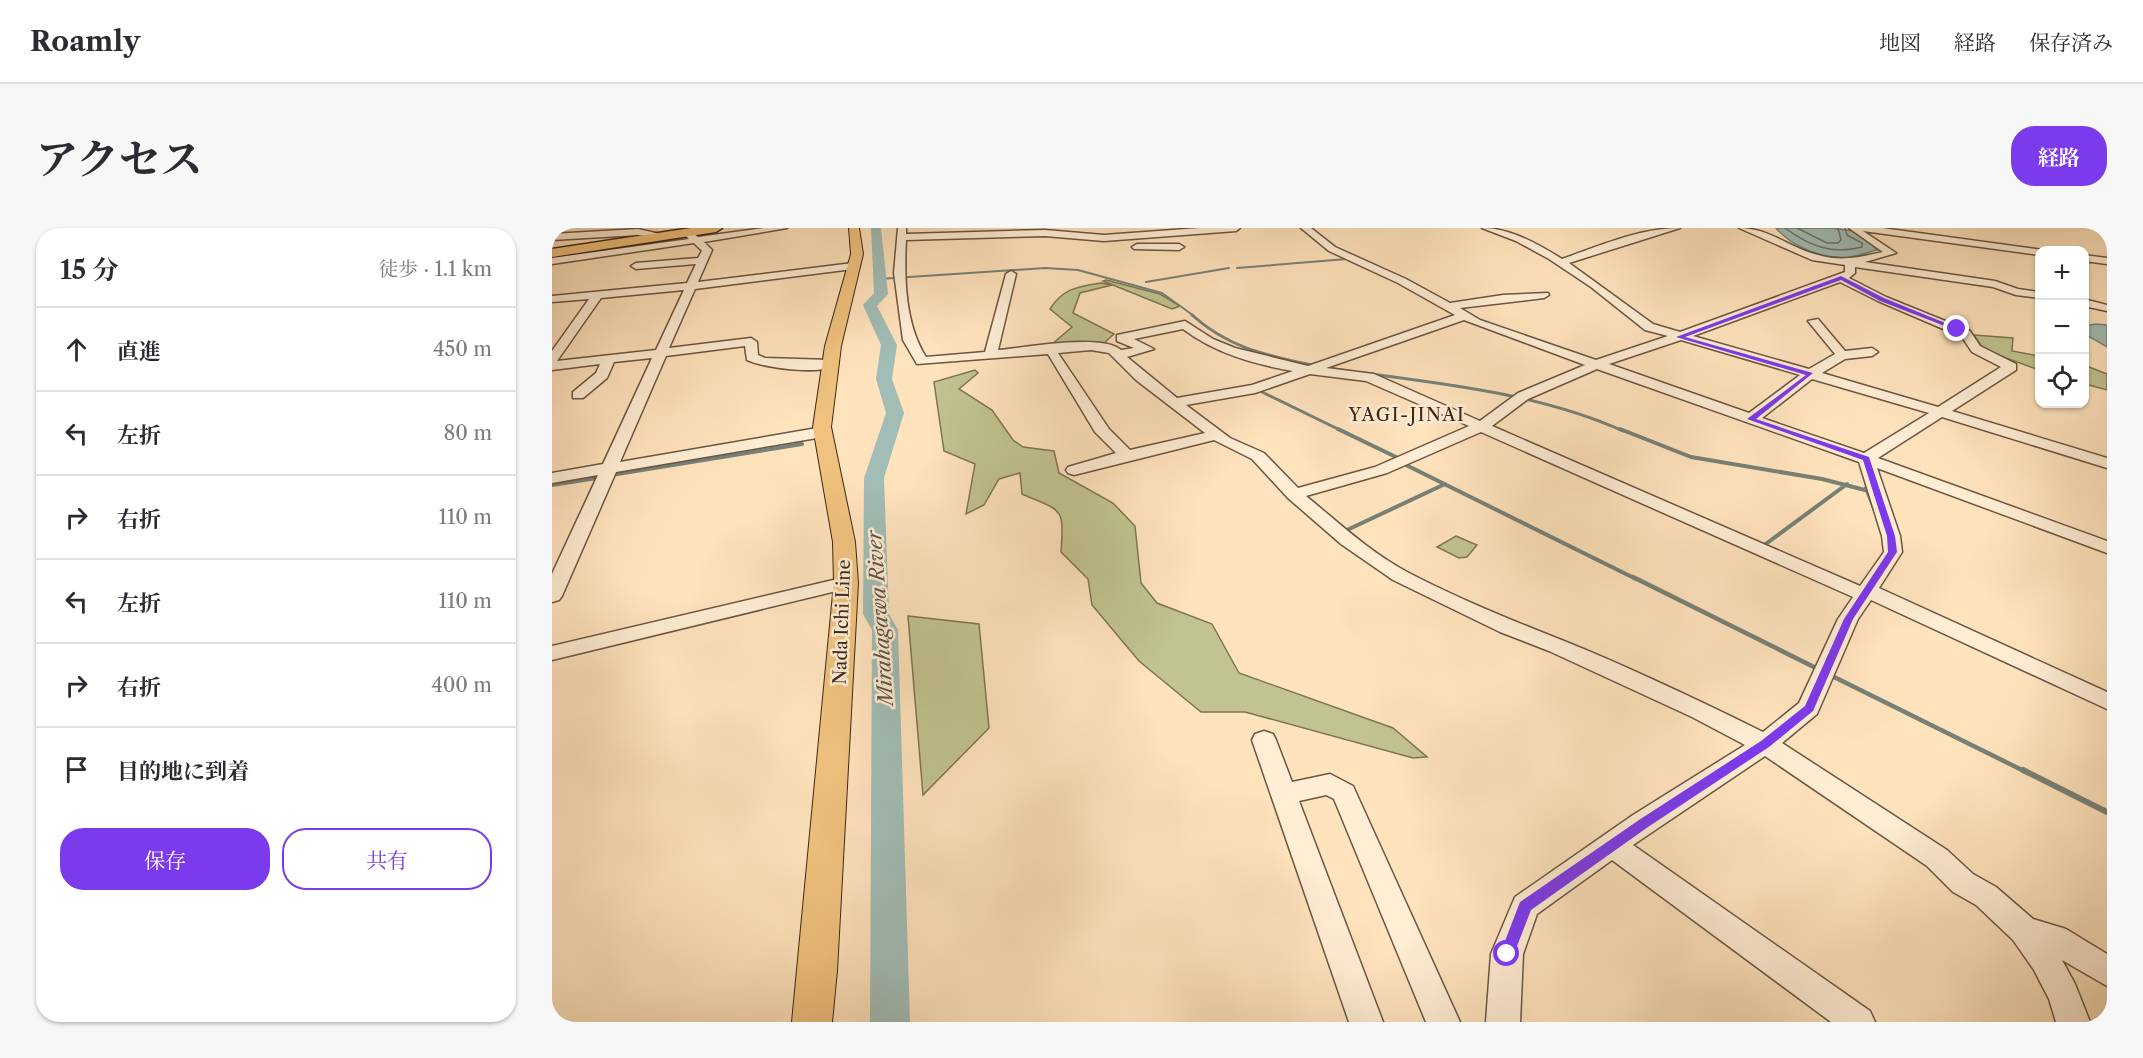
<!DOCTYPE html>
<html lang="ja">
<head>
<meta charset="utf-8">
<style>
  body { margin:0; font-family:"Libre Caslon Text","Noto Serif JP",serif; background:#f7f7f7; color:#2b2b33 }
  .controls { position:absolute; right:18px; top:18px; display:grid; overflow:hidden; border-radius:12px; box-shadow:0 2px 4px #0004 }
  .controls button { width:54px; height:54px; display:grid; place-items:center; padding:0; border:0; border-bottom:2px solid #e1e1e2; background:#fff; color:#2b2b33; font:30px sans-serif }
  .stop { position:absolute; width:18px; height:18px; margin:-14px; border:4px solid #7c3aed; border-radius:50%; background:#fff }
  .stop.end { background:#7c3aed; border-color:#fff; box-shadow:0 2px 6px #0008 }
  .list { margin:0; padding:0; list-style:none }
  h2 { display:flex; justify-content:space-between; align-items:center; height:78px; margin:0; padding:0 24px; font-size:26px }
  h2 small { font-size:20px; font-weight:400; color:#7c7c81 }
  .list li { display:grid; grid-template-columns:39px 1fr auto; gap:18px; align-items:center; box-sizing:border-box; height:84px; padding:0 24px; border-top:2px solid #e1e1e2 }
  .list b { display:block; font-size:22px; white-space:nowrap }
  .list em { font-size:20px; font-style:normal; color:#7c7c81 }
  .actions { display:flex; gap:12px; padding:18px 24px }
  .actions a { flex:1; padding:14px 0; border:2px solid #7c3aed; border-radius:24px; text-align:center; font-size:21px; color:#7c3aed }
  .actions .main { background:#7c3aed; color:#fff }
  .icon { flex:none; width:33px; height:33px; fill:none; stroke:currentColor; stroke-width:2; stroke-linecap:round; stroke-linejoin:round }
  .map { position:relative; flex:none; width:1555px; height:794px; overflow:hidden; border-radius:24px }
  header { display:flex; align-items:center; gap:36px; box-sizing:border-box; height:84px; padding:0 30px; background:#fff; border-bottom:2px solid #e1e1e2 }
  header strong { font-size:28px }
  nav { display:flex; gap:33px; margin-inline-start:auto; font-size:21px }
  .intro { display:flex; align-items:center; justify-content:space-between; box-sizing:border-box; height:144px; padding:0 36px }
  h1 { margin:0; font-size:42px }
  .button { padding:15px 27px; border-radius:24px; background:#7c3aed; color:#fff; font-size:21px; font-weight:700 }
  main { display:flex; gap:36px; padding:0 36px }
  aside { flex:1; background:#fff; border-radius:24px; box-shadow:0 2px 4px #0004 }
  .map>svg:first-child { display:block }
</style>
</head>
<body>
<header>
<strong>Roamly</strong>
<nav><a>地図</a><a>経路</a><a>保存済み</a></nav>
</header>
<div class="intro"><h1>アクセス</h1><a class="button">経路</a></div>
<main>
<aside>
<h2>15 分<small>徒歩 · 1.1 km</small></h2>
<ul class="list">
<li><svg class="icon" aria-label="ahead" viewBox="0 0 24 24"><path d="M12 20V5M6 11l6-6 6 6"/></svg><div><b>直進</b></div><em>450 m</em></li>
<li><svg class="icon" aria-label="left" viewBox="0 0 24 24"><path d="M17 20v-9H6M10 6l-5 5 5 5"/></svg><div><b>左折</b></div><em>80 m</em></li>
<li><svg class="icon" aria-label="right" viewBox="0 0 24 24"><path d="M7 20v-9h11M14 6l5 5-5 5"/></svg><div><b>右折</b></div><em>110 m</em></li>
<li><svg class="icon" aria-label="left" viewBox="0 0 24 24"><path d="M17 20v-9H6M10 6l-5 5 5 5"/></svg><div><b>左折</b></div><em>110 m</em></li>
<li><svg class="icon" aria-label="right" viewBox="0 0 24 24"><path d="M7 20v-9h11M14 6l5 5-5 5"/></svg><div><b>右折</b></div><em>400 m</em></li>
<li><svg class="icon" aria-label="arrive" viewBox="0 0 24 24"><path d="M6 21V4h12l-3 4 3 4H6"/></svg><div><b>目的地に到着</b></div></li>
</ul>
<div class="actions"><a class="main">保存</a><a>共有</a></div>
</aside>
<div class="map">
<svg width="1555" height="794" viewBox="0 0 1555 794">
  <rect width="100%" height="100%" fill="#ffe3bd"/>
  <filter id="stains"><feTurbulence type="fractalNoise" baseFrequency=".00333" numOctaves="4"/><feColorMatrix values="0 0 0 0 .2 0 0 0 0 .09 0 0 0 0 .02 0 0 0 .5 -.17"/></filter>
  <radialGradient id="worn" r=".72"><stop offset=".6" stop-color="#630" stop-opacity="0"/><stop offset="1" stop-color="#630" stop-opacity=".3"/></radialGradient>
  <!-- green -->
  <path fill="#c1c490" stroke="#7d7654" stroke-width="1.5" d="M554,52L608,66L628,78L620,81L551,53Z
    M549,55L560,57L528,65L521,85L562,106L551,116L499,117L520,99L498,81C511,60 526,59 549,55Z
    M1422,107L1461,110L1460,123L1487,128V142L1432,122Z
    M1532,137L1555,146V162L1533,156Z
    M423,142L426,145L407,161L440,182L461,212L471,219L502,223L507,245L561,275L583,298L589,355L605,375L660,396L687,445L841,500L875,529L861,530L693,484H649L587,433L540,377L536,351L509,324C512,278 511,284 470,266L468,245L447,251L432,277L414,286L423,236L392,223L382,154Z
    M904,308L925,317L915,329L907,330L885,319Z
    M356,388L427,396L437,500L371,567Z"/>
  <!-- water -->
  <path fill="#a1bdb6" stroke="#778177" stroke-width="1.5" d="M1224,0H1280L1308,4L1325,22C1316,24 1306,28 1297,29C1272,32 1240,19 1224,0Z
    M1544,96L1555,97V119L1533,106V98Z"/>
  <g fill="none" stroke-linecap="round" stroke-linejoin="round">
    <!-- shore -->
    <path stroke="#6d7268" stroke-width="1.5" d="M1233,0C1257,18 1281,27 1310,19V15L1295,7L1293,0
      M1245,0L1275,15H1286L1289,12L1286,0"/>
    <!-- stream-far4 -->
    <path stroke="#778177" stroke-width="2" d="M685,40L795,31
      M327,51L493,40L526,42L610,65L642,88
      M594,54L677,40"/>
    <!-- stream-far3 -->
    <path stroke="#778177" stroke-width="3" d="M640,87C678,121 715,127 763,138
      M771,139L795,143
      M819,146C903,157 993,168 1071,203
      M710,164L790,203"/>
    <!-- stream-far2 -->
    <path stroke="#778177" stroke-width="4" d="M786,201L846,230
      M1068,201L1139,229L1270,251L1313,262
      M852,236L1084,351
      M59,247L250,216
      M0,257L51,249
      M1314,260L1324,285
      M795,302L893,256
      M1211,318L1295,256"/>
    <!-- stream-far1 -->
    <path stroke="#778177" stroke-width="4.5" d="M1081,349L1268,442
      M1276,446L1474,544"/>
    <!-- stream -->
    <path stroke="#778177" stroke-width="6" d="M1471,542L1555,584"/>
    <!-- river -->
    <path fill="#a1bdb6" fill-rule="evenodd" d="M319,0H329L336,66L325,78L345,117L340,151L352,185L332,250L337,386L346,402L358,794H318L320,402L311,386L312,250L334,185L324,151L329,117L311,77L322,65Z"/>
    <defs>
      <path id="minor" d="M212,0H235L152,14L160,22L146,54L301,35L306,38L301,41L143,61L117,120L199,110L205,114L206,127L213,130L279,132L286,136C273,148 211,140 195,132L193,118L114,128L68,234L271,199L279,204L271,209L64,244L10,368L7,372L0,374V346L46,247L0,255V245L51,236L100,130L62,134L55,150L31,170H21V164L44,145L48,136L0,142V123L37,71L0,74V68L135,55L144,36L84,41L79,38L84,35L146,30L150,23L142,15L0,36V30L137,11L130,4L135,1L146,9ZM132,62L104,122L5,133L49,70Z
        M346,0H354V6L493,2L552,7L648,0H688L684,3L552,13L493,8L354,12C352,50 353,96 374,129L433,124L454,46L459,43L464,46L446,122C472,120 550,105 569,122L582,120L565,113V107L633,93L661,111L683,120L756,138L903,87L846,55L777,23L749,0H759L783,19L854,51L898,75L951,67L996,65L997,67L992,70L908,80L928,92L1044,132L1116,108L1093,102L1039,59L997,31L964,13L930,0C958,0 986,16 1010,31C1047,18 1088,0 1128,0L1017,35L1101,96L1128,104L1293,44V37L1260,32L1187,0C1218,0 1237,20 1266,27C1289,34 1308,29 1331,24L1297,0H1330L1491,22H1488V27L1311,3L1344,25L1313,34L1443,53L1466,61L1488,64V70L1464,67L1441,59L1303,39V45L1297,50L1334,69L1418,103L1428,118L1464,136V142L1400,183L1555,230V240L1390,189L1326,230L1555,313V325L1325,240L1348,308L1350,324L1327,360L1555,464V481L1319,372L1306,391L1265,486L1230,515L1395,622L1421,646L1444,659L1481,691L1514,701L1555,726V758L1510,732L1523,756L1538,794H1504L1497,771L1482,742L1461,712L1424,677L1401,664L1375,638L1213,528L1081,617L1318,783L1323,794H1279L1060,632L985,686L971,726L968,794H934L939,726L963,669L1081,587L1193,517L1140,489L997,423L948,404L841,352L789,316L736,270L700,231L662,212L522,247L516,245L514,242L516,239L564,225L543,204L496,126L365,136L351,112L342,45ZM1288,54L1326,73L1410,109L1420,124L1449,139L1386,179L1270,145L1293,131L1320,128L1326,124L1320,120L1293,123L1266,91L1256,93L1283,126L1257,141L1141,108ZM912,92L1033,137L966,165L928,193L822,146L774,140ZM631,101C663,125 701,136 741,143L700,157L625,170L575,129L602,121L582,111ZM1129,112L1248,147L1197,185L1057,136ZM539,122L557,125L584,152L653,205L578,222L557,201L506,125ZM1045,141L1307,234L1330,308L1332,324L1308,358L940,198L976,171ZM758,146L814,153L917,198L823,239L746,260L712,225L678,210L634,177L703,165ZM1260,151L1377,185L1312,225L1210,190ZM929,204L1301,369L1286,391L1247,475L1211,504C1146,472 1079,440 1012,413C959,392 907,371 857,345C819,325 787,295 754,268L835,245Z
        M86,1L117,8L112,11L86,7L0,12V6Z
        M585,16H627L632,19L627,22L582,21L580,19Z
        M1532,27L1555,30V36L1532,33Z
        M1532,71L1555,77V83L1532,78Z
        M294,349L301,351L304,355L301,359L0,432V418Z
        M712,503L721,506L724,512L740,554L778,546L801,558L908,794H874L782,571L774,567L747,573L831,794H797L700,512L703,506Z"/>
      <path id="major" d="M297,0H307L311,26L289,118L279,199L303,314L306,355L285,743L280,794H240L282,355L281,314L261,199L273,118L299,26Z"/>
      <path id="highway" d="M139,0H170L164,4L0,29V21Z"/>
    </defs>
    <!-- minor casing -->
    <use href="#minor" stroke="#6a5642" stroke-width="3"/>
    <!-- major casing -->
    <use href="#major" stroke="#392719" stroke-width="2"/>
    <!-- highway casing -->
    <use href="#highway" stroke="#392719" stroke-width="3"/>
    <!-- minor -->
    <use href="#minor" fill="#ffedd4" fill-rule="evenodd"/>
    <!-- major -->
    <use href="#major" fill="#f0c27e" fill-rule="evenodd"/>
    <!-- highway -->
    <use href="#highway" fill="#f0c27e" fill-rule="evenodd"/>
  </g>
  <!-- route -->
  <path fill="#7c3aed" d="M1289,48L1332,70L1408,101L1403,102L1328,73L1289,52L1133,109L1261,145L1204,191L1317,229L1343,308L1345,324L1301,391L1261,483L1217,519L1096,599L979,682L960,731H950L948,726L968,674L1087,592L1209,513L1253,478L1292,391L1336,324L1335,308L1311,232L1195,191L1254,147L1124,109Z"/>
  <g text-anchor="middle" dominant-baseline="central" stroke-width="5" stroke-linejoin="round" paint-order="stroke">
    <!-- far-quarter labels -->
    <g font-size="18" letter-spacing="1.5" fill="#392719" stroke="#ffedd4">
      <text x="855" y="187">YAGI-JINAI</text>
    </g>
    <!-- street labels -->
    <g font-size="18" fill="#392719" stroke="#ffedd4">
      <text transform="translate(290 394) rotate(-88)">Nada Ichi Line</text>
    </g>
    <!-- water labels -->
    <g font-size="20" font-style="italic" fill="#585448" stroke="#ffedd4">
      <text transform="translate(328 390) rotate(-94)">Mirahagawa River</text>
    </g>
  </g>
  <rect width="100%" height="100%" filter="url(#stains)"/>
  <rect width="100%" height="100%" fill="url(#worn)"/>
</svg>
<div class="controls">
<button>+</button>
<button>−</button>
<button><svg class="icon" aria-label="locate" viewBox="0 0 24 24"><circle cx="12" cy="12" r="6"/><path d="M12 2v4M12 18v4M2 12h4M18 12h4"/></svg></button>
</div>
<div class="stop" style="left:955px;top:726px"></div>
<div class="stop end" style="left:1405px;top:101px"></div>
</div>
</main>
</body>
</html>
